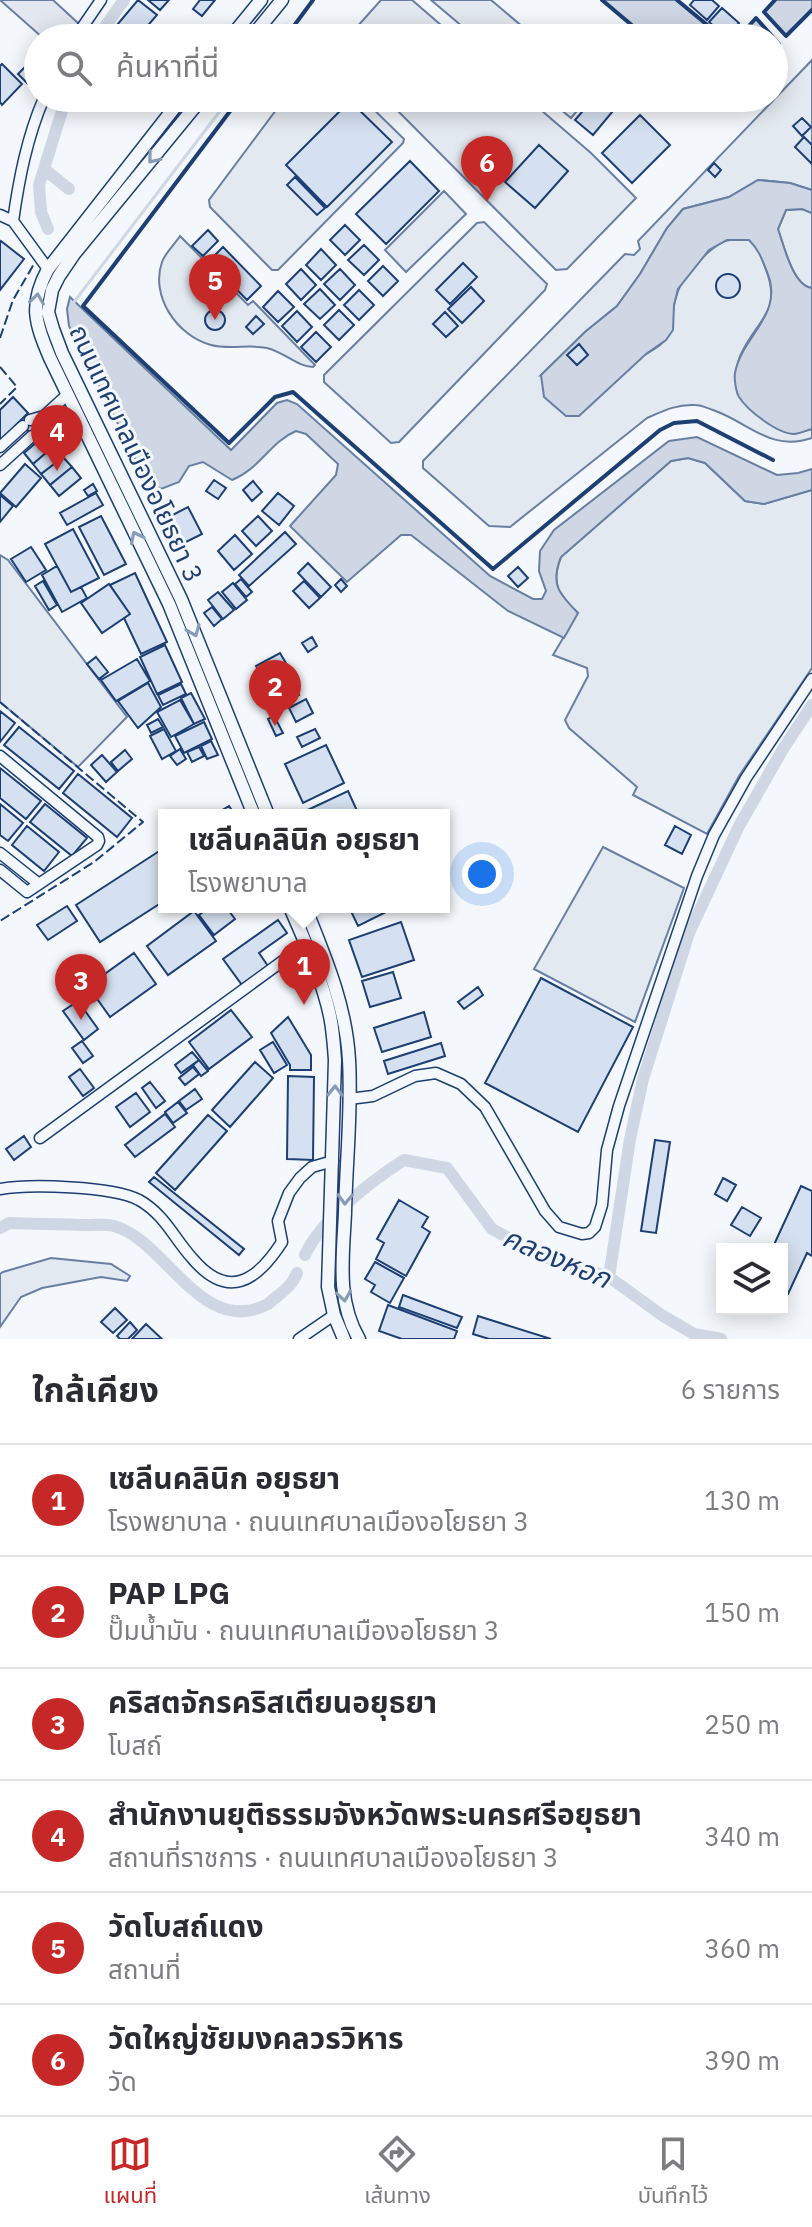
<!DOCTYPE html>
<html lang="th">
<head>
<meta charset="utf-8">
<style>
  body { margin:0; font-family:"IBM Plex Sans","Noto Sans Thai",sans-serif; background:#f2f2f3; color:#2b2b33 }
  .controls { position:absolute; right:24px; bottom:24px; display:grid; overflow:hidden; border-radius:0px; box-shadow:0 4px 20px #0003 }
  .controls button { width:72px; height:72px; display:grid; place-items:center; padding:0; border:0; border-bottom:2px solid #e1e1e2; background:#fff; color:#2b2b33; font:40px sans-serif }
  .you { position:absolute; left:482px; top:874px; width:28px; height:28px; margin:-20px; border:6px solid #fff; border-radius:50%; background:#1a73e8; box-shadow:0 0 0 12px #1a73e833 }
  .badge { display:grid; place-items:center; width:52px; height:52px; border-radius:50%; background:#c62828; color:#fff; font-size:26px; font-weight:700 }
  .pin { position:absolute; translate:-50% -66px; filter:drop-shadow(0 2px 4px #0008) }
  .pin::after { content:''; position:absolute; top:42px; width:28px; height:24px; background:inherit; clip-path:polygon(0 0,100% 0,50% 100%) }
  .popup { position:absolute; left:158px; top:809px; width:292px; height:104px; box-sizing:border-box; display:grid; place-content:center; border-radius:0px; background:#fff; filter:drop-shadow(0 2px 6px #0005); font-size:26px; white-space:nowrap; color:#7c7c81 }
  .popup b { font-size:30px; color:#2b2b33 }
  .popup::after { content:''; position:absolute; left:50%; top:100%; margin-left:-16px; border:16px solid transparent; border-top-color:#fff }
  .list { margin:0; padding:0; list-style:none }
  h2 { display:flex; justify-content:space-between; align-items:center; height:104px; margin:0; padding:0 32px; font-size:34px }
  h2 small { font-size:26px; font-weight:400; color:#7c7c81 }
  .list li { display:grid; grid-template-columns:52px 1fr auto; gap:24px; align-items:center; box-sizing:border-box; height:112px; padding:0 32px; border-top:2px solid #e1e1e2 }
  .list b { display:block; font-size:30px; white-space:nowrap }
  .list p { margin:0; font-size:26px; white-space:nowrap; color:#7c7c81 }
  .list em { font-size:26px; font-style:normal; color:#7c7c81 }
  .icon { flex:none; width:44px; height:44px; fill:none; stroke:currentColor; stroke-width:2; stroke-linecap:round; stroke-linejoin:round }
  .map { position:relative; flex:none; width:812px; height:1339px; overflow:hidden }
  .search { position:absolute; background:#fff; box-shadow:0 4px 20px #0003; left:24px; right:24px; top:24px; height:88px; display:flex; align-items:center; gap:20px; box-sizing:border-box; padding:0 28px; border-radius:44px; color:#7c7c81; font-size:30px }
  .sheet { height:776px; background:#fff }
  nav { display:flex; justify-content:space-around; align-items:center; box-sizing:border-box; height:112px; border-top:2px solid #e1e1e2; background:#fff; font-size:22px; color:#7c7c81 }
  nav a { display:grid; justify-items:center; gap:4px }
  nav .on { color:#c62828 }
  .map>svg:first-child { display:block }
</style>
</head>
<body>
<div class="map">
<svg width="812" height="1339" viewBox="0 0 812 1339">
  <rect width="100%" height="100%" fill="#f4f7fb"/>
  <!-- green -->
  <path fill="#e3e9f0" stroke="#687fa3" stroke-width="2" d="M381,0H412L456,38H347Z
    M431,0H491L536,38H476Z
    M812,60V190L790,183L758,180L729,197L683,209L667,228L640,274L617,306L585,332L541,375L646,354C685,333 665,322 678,291C683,276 710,247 725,241C732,239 742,240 750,240C758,248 761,256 765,267C783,311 759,317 742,352C738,359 737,368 735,376L794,434L812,429V438C770,452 750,423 713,410C707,408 701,405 695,405C677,404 663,411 647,418L510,527L489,526L423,468V461L625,254L634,255L640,249L638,241Z
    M285,98H362L404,139L403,143L278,270H272L210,207L209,200Z
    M385,98H527L591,153L636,198L567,269L556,270Z
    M547,98H588L571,118Z
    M444,191L466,214L406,272L385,250Z
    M802,209L812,213V288C793,286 784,246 778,229L786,210Z
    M484,222L547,284L545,290L399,442L391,443L324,382V375L477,223Z
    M180,236L248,305L253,301L315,365L313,367C298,367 284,352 267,348C249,344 229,350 211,345C177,336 150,296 162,262C165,253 175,244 180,236Z
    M688,458L705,463L745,501L764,504L812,490V668L739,776L707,834L633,795L637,787L569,728L565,720L588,676L587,668L553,655L578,613C559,594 550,584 561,557L671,461Z
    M0,555L8,560L127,717L78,767L0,702Z
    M603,847L684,888L635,1022L534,969Z
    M51,1258L111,1264L130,1276L127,1281L101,1277L42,1288L21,1297L0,1327V1274L3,1272Z"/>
  <!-- parking -->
  <path fill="#e3e8f0" stroke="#687fa3" stroke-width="2" d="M0,0H53L79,24L71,38H43Z"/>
  <!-- water -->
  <path fill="#cfd7e4" stroke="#687fa3" stroke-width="2" d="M602,0H677L723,38H647Z
    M775,0H812V10L786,36L764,12Z
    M756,18L779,44L774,49V38H738Z
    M758,180L790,183L812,190V213L802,209L786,210L778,229C784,246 793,286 812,288V429C807,430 799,434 794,434C778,434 748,411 739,397C736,392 734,379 735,373C742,335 785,315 767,272C762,259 759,250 749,240H727L709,250L678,289L674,305L673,330L666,340L646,354L579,416H566L544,397L541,375L585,332L617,306L640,274L667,228L683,209L729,197Z
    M70,297L231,450L277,403L287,400L297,404L490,576L533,599H542L546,591L539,571L540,551L554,530L669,441L697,437L777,475L798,473L812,469V490L764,504L745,501L705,463L688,458L671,461L561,557C550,584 559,594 578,613L564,638L508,611L411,535H401L347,582L290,526L336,475L338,464L306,434L296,431C270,442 261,468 232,480L203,462L189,466L179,482L161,489L147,482L69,326L67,309Z"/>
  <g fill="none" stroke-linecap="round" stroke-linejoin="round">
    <!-- stream -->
    <path stroke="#cfd7e4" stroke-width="3" d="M276,38L286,25
      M74,302L230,98"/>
    <!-- canal -->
    <path stroke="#cfd7e4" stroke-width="12" d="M97,38L124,0
      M44,169L69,189
      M48,229L41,212L39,185L66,98
      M0,1228L9,1223C33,1224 58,1224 83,1225C92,1225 105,1224 114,1226C166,1240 202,1339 268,1304C279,1294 292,1287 297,1273
      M305,1255C321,1220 371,1181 404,1160L447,1168L492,1229L544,1257L609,1277L663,1316L694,1334L721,1339
      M609,1277L630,1139L643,1079L689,933L739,826L783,749L812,705"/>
  </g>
  <!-- building -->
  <path fill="#d5e0f0" stroke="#1d3f73" stroke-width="2" d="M138,0L157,15L137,38H106Z
    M148,0H169L160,10Z
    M200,0H215L202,16L193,9Z
    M694,0H712L719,6L707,20L690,5Z
    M722,8L739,23L727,37L709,22Z
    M2,64L22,84L2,105L0,102V66Z
    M25,67L38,80V84L33,89L18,74Z
    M594,98H609L618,105L593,135L575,120Z
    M350,101L392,142L327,207L286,165Z
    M640,115L670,145L632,183L602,153Z
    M802,118L811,127L802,136L793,126Z
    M804,137L812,145V164L795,147Z
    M539,145L568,171L535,208L505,182Z
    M410,161L439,191L386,244L356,214Z
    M714,163L721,170L715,177L708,170Z
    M295,177L325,208L317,215L287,185Z
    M345,225L360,240L345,255L330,240Z
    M208,230L218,241L203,256L192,246Z
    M1,241L24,259L0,290V243Z
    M364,245L379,260L364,275L348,260Z
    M223,247L261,286L247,300L209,261Z
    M321,249L336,265L321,280L306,265Z
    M463,263L477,277L450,304L436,290Z
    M383,266L398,281L383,296L368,281Z
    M301,269L316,285L301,300L286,284Z
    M340,269L355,285L340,300L324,284Z
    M716 286a12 12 0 1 1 24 0a12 12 0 1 1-24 0Z
    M471,287L484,301L462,323L448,309Z
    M320,289L335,305L320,319L304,304Z
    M359,290L374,305L359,320L344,305Z
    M278,291L294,307L278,322L263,307Z
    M339,310L354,325L339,340L324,325Z
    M205 320a10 10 0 1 1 20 0a10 10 0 1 1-20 0Z
    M297,311L312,327L297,342L282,326Z
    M445,312L458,326L446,337L433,324Z
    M256,316L264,324L253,334L246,327Z
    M316,332L331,347L316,362L301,347Z
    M579,344L588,355L577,365L567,355Z
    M13,397L28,413L0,441V410Z
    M28,418L41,432L34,438L22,424Z
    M45,435L54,446L33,464L24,453Z
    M54,446L63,457L41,474L33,464Z
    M63,457L72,467L50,485L41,474Z
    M25,464L41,478L16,507L0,493Z
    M72,467L81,478L59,496L50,485Z
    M214,480L226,488L218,499L206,491Z
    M253,481L262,492L252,501L243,490Z
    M93,484L97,491L88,496L84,490Z
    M96,493L103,505L67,525L60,513Z
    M278,493L294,506L279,525L262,511Z
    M0,495L13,506L0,522Z
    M188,507L202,534L176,547L163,520Z
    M101,516L126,564L104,575L79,527Z
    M258,516L272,531L256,546L242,531Z
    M73,529L99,578L71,592L45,544Z
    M285,532L296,544L249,586L239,575Z
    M235,535L252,554L234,570L218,551Z
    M31,547L46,570L26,582L11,559Z
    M308,563L331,587L321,597L298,573Z
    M57,566L71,592L81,587L87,598L62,612L42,575Z
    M518,567L528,578L518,587L508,576Z
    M135,573L167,642L141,654L124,618L130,614L110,585Z
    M241,579L252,592L246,597L235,584Z
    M341,579L347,586L341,592L335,585Z
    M43,581L57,605L49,610L35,586Z
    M304,581L320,598L309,608L293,591Z
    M233,583L247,600L236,609L222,592Z
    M109,584L130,614L102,633L81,603Z
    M218,592L234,610L223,619L208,600Z
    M212,607L222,619L214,626L204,613Z
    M312,637L317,646L308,652L302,643Z
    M165,645L182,682L157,694L140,657Z
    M280,653L290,670L265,683L256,666Z
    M96,657L108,672L99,679L87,664Z
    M137,659L150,681L116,701L101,680Z
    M148,683L161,707L138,728L118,701Z
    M181,684L186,694L163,705L158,695Z
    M294,685L299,695L285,701L281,692Z
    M266,690L269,697L257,703L254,696Z
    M191,693L205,719L194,724L181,698Z
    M306,699L313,713L296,722L289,708Z
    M180,700L194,724L171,737L157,712Z
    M0,711L15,723L0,742Z
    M274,716L283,733L276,736L268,719Z
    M158,719L163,727L151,733L147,725Z
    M204,722L212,739L184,753L175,736Z
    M19,727L74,771L59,789L4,745Z
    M164,729L176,751L162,759L150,736Z
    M315,729L320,738L302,747L297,737Z
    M211,741L218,755L207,759L201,746Z
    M326,745L344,783L303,803L285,764Z
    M199,747L204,756L192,762L187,752Z
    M180,749L186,759L177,765L170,756Z
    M125,750L132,759L118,771L111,762Z
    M102,755L117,772L106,782L91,765Z
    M0,768L41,801L26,819L0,798Z
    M78,774L132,818L117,837L63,793Z
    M348,791L359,815H297Z
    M0,804L23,823L8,841L0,835Z
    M45,804L87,838L72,856L30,822Z
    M229,806L235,815H220L219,812Z
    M27,826L59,852L44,871L12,845Z
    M675,826L691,835L682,854L665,845Z
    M164,848V901L100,942L76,905Z
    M67,906L77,921L48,940L37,925Z
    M210,907H226L235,919L214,935L199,915Z
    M349,907H396L358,926Z
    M194,911L216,941L168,975L147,946Z
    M278,920L287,933L259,953L268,966L242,985L223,959Z
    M401,922L414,960L362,977L349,940Z
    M134,953L156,984L110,1017L88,986Z
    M393,972L401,998L370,1007L362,981Z
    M541,978L633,1027L578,1132L485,1083Z
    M478,987L483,995L464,1009L458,1002Z
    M78,1001L98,1029L84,1040L63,1011Z
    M231,1010L252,1037L209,1069L189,1042Z
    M424,1012L431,1037L382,1052L374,1028Z
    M288,1017L311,1055V1070H290V1065L271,1033Z
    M82,1041L93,1056L83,1063L72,1048Z
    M273,1042L287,1065L274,1073L260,1050Z
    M441,1043L445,1056L388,1074L384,1061Z
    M192,1052L199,1060L181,1073L175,1065Z
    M199,1060L208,1071L201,1076L193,1065Z
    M255,1062L273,1078L230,1127L212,1110Z
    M193,1067L199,1074L185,1085L179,1078Z
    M80,1069L94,1088L83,1096L69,1077Z
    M288,1076L314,1077L313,1160L287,1159Z
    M150,1082L165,1101L156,1108L142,1088Z
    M195,1089L202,1099L186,1110L179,1101Z
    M136,1093L150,1112L130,1127L116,1107Z
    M178,1102L187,1113L173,1123L165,1112Z
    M165,1114L175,1127L135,1157L125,1145Z
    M208,1115L227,1131L175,1190L156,1173Z
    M24,1136L31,1147L14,1160L6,1149Z
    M655,1140L670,1142L656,1233L641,1231Z
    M154,1177L244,1249L239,1255L149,1182Z
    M723,1178L736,1185L727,1201L715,1194Z
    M801,1186L812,1191V1256L807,1253L788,1294L782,1292V1249H772Z
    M399,1200L428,1217L422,1227L430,1232L406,1276L376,1259L384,1243L377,1239Z
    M742,1207L761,1218L750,1236L731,1225Z
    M375,1262L404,1278L390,1303L371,1292L375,1285L365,1279Z
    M403,1295L462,1317L457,1328L399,1307Z
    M388,1305L457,1331L454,1339H402L379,1331Z
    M115,1308L127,1320L113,1333L101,1322Z
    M478,1316L551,1339H489L473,1334Z
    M130,1322L137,1330L128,1339H120L117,1336Z
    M146,1324L162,1339H132Z"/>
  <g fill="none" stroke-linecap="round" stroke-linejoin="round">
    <defs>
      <path id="minor" d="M75,38L101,0
        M0,215L13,221L48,269
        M13,221C19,179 27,137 44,98
        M30,420L44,416L67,395
        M0,447L23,426
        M0,465L32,436
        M0,756L98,837L99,841L97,845L27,892L0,870
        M0,853L39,884
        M349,1099L373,1096L415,1076L436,1073L461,1084L485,1107L545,1211L559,1227L582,1234L589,1233L595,1227L602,1205L607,1150L619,1106L697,876L714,835L746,778L812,679
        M40,1138L306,944
        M0,1189C30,1184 112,1186 139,1200C164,1214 174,1238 192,1258C228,1301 257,1281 282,1242L278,1221L289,1193L300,1178L312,1167L333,1161
        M299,1339L334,1315"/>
      <path id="tertiary" d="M230,38L261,0
        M251,38L282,0
        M182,98L48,269C29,304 35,323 50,358L169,604L254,815
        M202,98L74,254L59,276L52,290L48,312L53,329L62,353L181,599L268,815
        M290,907C305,942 322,978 330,1016C333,1030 334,1046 335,1060L328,1287L334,1315L344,1339
        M305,907C325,957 346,1005 349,1060C352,1110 346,1163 345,1213C343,1257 336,1300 359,1339"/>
    </defs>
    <!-- minor casing -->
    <use href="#minor" stroke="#1d3f73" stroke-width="13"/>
    <!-- tertiary casing -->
    <use href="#tertiary" stroke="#1d3f73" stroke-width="15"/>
    <!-- minor -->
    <use href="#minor" stroke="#f4f7fb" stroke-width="10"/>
    <!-- tertiary -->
    <use href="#tertiary" stroke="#f4f7fb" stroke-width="12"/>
    <!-- fence -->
    <path stroke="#1d3f73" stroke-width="2" stroke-dasharray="10 4" stroke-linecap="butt" d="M0,338L13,300L34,264
      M0,367L17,387L0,404
      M0,702L143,822L94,862L0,921"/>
    <!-- wall -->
    <path stroke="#1d3f73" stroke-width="4" d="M602,0L647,38
      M677,0L723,38
      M775,0L764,12L786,36L812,10
      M285,38L313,0
      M738,38L756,18L779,44L774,49
      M240,98L83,306L229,443L275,397L293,392L493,569L660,430L674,423L697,421L773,460
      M717,98L723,102L727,98"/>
  </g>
  <!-- one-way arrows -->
  <defs><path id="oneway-chevron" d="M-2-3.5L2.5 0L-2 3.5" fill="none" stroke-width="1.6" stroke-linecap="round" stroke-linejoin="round" transform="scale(2)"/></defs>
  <g stroke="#889bb7">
    <use href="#oneway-chevron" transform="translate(153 158) rotate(129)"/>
    <use href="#oneway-chevron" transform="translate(37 299) rotate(-82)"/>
    <use href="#oneway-chevron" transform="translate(136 537) rotate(-116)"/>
    <use href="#oneway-chevron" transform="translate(194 631) rotate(68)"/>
    <use href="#oneway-chevron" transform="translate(335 1091) rotate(-89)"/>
    <use href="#oneway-chevron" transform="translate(345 1199) rotate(92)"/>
    <use href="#oneway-chevron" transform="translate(344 1296) rotate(81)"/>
  </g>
  <g text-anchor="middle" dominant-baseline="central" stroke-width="6" stroke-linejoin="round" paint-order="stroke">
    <!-- street labels -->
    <g font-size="26" fill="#1d3f73" stroke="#f4f7fb">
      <text transform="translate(137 453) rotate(65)">ถนนเทศบาลเมืองอโยธยา 3</text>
    </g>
    <!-- water labels -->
    <g font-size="28" font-style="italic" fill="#1d3f73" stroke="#f4f7fb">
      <text transform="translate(557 1257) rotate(23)">คลองหอก</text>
    </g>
  </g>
</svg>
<div class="controls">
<button><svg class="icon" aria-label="layers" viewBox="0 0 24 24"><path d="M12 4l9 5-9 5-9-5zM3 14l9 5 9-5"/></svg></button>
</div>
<div class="you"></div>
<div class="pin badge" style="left:304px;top:1005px">1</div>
<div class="popup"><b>เซลีนคลินิก อยุธยา</b>โรงพยาบาล</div>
<div class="pin badge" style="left:275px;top:726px">2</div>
<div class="pin badge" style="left:81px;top:1020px">3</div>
<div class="pin badge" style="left:57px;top:471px">4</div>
<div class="pin badge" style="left:215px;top:320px">5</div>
<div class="pin badge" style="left:487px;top:202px">6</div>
<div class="search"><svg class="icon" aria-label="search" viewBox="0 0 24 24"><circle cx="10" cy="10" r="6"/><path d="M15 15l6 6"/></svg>ค้นหาที่นี่</div>
</div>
<section class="sheet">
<h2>ใกล้เคียง<small>6 รายการ</small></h2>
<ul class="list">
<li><span class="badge">1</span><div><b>เซลีนคลินิก อยุธยา</b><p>โรงพยาบาล · ถนนเทศบาลเมืองอโยธยา 3</p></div><em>130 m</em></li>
<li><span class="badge">2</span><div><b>PAP LPG</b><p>ปั๊มน้ำมัน · ถนนเทศบาลเมืองอโยธยา 3</p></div><em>150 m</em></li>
<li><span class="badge">3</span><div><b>คริสตจักรคริสเตียนอยุธยา</b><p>โบสถ์</p></div><em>250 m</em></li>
<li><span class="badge">4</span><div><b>สำนักงานยุติธรรมจังหวัดพระนครศรีอยุธยา</b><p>สถานที่ราชการ · ถนนเทศบาลเมืองอโยธยา 3</p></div><em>340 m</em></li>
<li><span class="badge">5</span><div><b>วัดโบสถ์แดง</b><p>สถานที่</p></div><em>360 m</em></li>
<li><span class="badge">6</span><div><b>วัดใหญ่ชัยมงคลวรวิหาร</b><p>วัด</p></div><em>390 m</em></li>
</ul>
</section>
<nav>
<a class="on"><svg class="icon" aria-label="map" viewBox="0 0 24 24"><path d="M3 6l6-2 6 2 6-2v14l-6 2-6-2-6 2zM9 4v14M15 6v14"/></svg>แผนที่</a>
<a><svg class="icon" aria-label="directions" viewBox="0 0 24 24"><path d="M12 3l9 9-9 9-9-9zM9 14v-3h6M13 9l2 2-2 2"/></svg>เส้นทาง</a>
<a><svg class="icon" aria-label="saved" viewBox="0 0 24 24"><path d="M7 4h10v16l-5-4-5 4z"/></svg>บันทึกไว้</a>
</nav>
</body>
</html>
